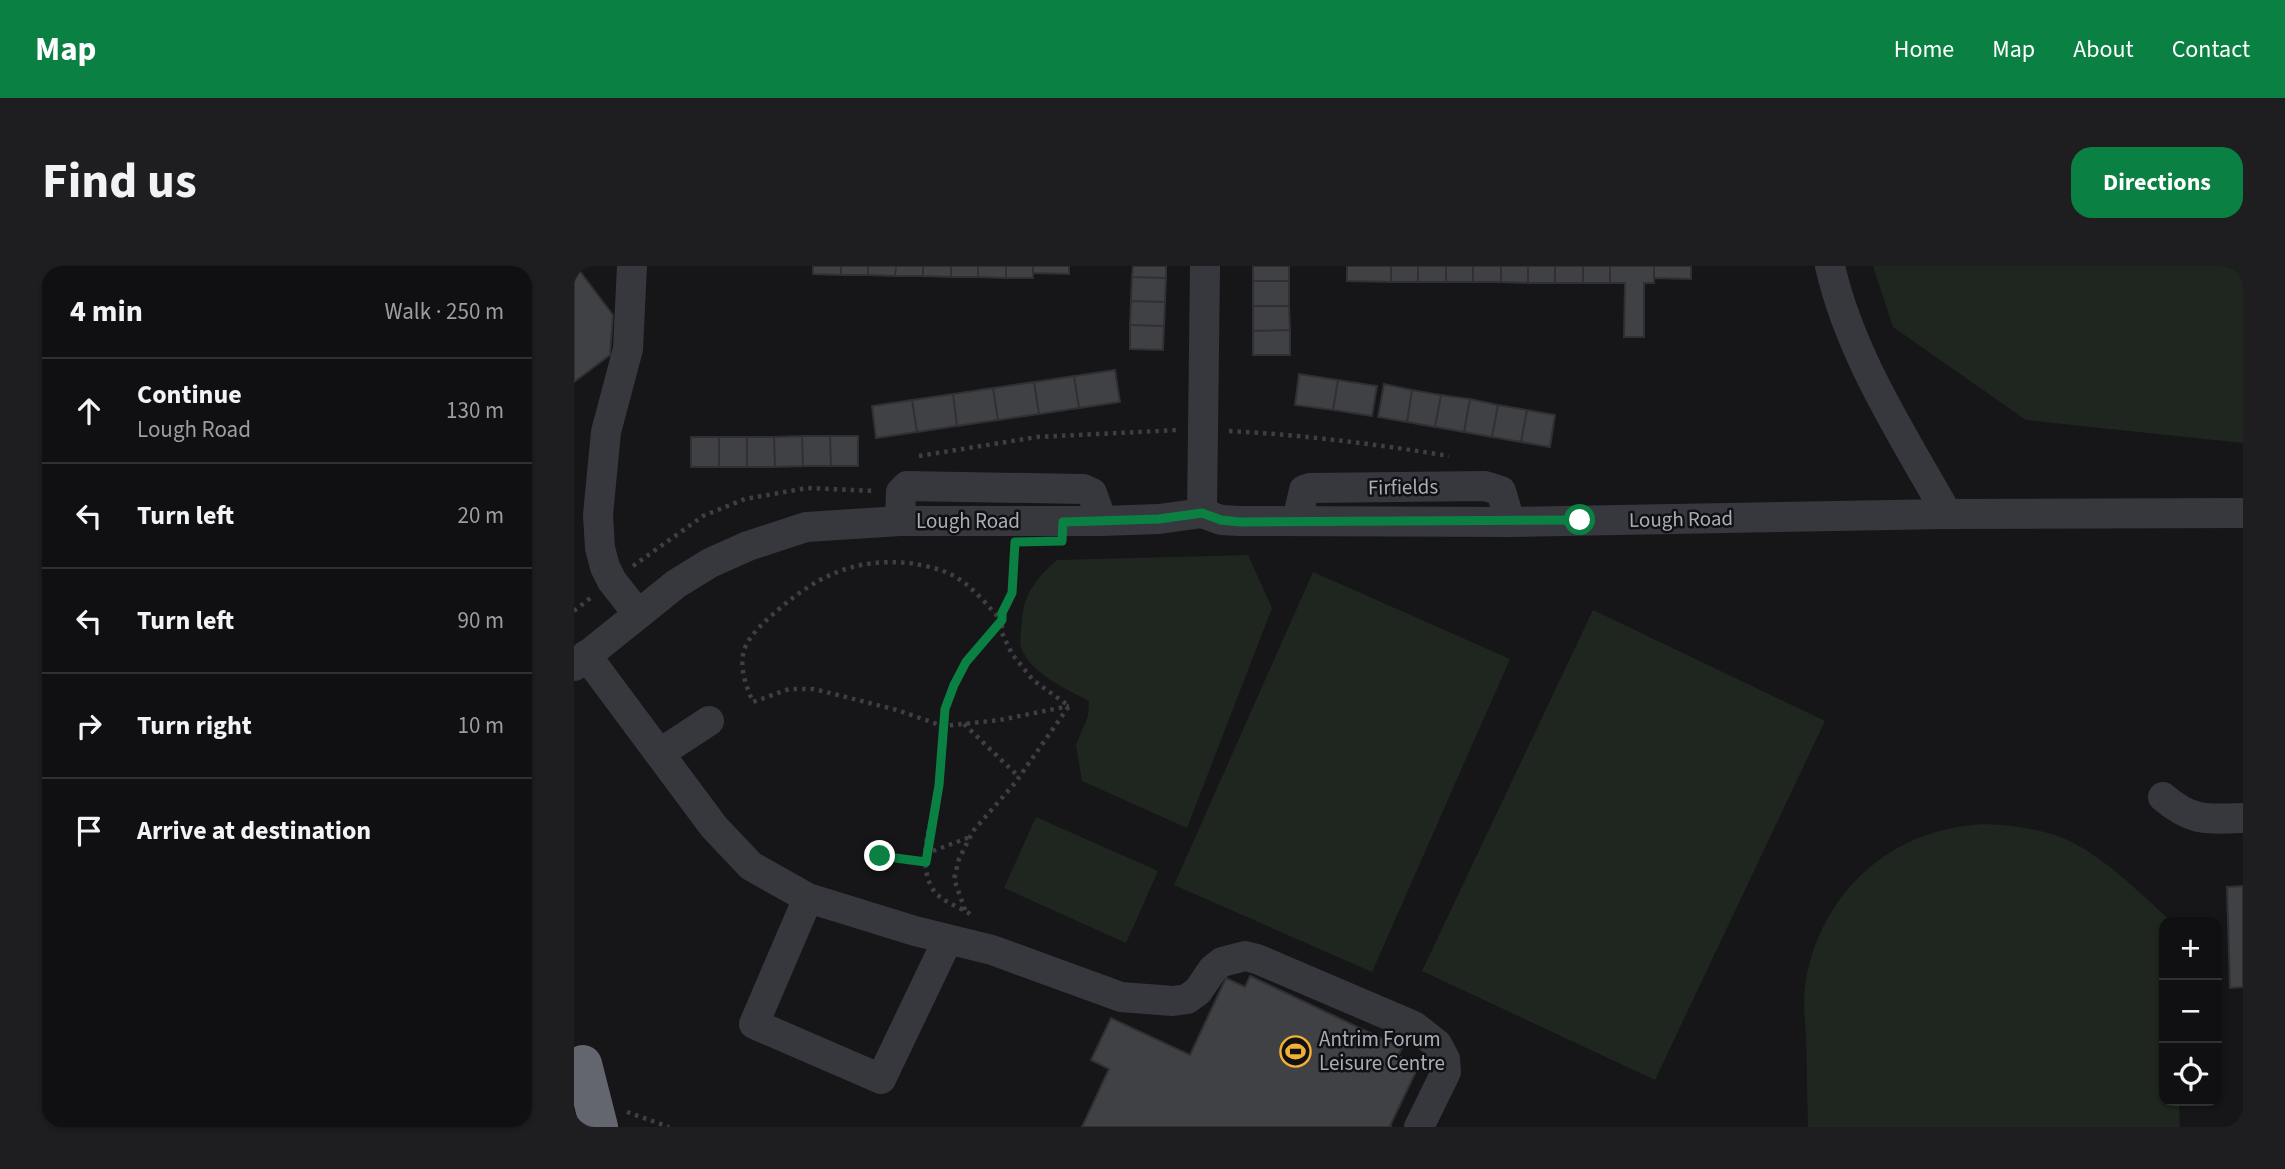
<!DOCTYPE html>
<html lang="en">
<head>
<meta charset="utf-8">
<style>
  body { margin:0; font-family:"Source Sans 3",sans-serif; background:#1e1e20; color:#f1f3f6 }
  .controls { position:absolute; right:21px; bottom:21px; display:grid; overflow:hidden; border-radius:14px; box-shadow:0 2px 5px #0004 }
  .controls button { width:63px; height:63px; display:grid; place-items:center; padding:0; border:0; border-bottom:2px solid #303032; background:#101012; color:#f1f3f6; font:35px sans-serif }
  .stop { position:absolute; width:21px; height:21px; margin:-16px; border:5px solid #0b8043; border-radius:50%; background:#fff }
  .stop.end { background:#0b8043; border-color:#fff; box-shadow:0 2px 7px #0008 }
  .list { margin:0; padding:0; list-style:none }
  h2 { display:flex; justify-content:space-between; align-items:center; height:91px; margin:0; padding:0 28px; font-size:30px }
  h2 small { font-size:23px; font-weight:400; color:#9c9d9f }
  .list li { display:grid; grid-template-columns:46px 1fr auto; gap:21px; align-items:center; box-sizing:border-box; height:105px; padding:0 28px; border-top:2px solid #303032 }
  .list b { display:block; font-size:26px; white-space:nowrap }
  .list p { margin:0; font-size:23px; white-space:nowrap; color:#9c9d9f }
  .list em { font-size:23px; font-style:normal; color:#9c9d9f }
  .icon { flex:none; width:38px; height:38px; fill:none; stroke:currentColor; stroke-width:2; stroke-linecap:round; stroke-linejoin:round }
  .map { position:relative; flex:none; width:1669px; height:861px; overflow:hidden; border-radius:21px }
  header { display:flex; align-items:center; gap:42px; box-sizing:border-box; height:98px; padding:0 35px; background:#0b8043; color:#fff }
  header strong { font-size:33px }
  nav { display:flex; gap:38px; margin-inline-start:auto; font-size:24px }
  .intro { display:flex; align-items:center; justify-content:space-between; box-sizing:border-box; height:168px; padding:0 42px }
  h1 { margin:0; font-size:49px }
  .button { padding:18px 32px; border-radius:21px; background:#0b8043; color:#fff; font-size:24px; font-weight:700 }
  main { display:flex; gap:42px; padding:0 42px }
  aside { flex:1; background:#101012; border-radius:21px; box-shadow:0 2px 5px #0004 }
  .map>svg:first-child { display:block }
</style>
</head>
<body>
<header>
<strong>Map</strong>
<nav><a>Home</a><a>Map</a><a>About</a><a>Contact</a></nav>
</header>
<div class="intro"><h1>Find us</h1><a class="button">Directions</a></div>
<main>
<aside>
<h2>4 min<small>Walk · 250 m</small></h2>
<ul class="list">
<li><svg class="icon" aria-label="ahead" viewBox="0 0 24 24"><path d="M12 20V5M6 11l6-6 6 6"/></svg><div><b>Continue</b><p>Lough Road</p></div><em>130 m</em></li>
<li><svg class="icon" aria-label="left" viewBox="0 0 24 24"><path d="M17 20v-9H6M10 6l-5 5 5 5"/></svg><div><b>Turn left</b></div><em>20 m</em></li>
<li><svg class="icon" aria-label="left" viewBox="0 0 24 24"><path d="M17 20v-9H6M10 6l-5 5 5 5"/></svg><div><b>Turn left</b></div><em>90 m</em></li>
<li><svg class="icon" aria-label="right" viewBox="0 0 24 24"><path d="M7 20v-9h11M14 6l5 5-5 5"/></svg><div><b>Turn right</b></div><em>10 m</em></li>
<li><svg class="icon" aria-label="arrive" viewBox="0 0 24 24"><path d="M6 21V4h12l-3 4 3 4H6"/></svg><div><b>Arrive at destination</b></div></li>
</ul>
</aside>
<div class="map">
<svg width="1669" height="861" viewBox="0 0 1669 861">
  <rect width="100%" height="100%" fill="#161618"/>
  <!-- green -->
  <path fill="#1e261f" d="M1299,0H1669V177L1452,154L1319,61Z
    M674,289L698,342L613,562L508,515L502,479L514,450L515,435C494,424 455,407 447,381C445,374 448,361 448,354C450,326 464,311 483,294Z
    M739,306L936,393L798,706L600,619Z
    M1019,344L1251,455L1081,814L848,705Z
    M462,551L584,605L552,677L430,622Z
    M1411,558C1435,559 1458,562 1481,569C1526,585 1563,625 1598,656H1590V835H1605L1606,861H1234C1233,831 1233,801 1232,770C1231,755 1229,738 1231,722C1241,644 1296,580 1374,563C1386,560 1399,559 1411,558Z"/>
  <!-- building -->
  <path fill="#404145" stroke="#303034" stroke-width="2" d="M239,0H267V9L239,8Z
    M267,0H294V9H267Z
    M294,0H322L321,10L294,9Z
    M322,0H349V10H321Z
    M349,0H377V11L349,10Z
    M377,0H404V11H377Z
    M404,0H432V12L404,11Z
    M432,0H459V12H432Z
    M459,0H495V8L459,7Z
    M559,0H592V12L558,11Z
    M679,0H715V15H679Z
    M773,0H817V16L773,15Z
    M817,0H844V16H817Z
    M844,0H872V16H844Z
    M872,0H899V16H872Z
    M899,0H927V16H899Z
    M927,0H954V17L927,16Z
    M954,0H981V17H954Z
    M981,0H1009V17H981Z
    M1009,0H1036V17H1009Z
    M1036,0H1080V17H1070V71H1050L1051,17H1036Z
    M1080,0H1117V13L1080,12Z
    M5,4L39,49L36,89L0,116V8Z
    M558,11L592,12L591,36L557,35Z
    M679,15H715V40H679Z
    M557,35L591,36L590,60L556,59Z
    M679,40H715L716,64L679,65Z
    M556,59L590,60L589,84L556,83Z
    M716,64V89H679V65Z
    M541,104L546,136L505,142L500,110Z
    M725,108L764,114L759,144L721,139Z
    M500,110L505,142L465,148L460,116Z
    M764,114L803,120L798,150L759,144Z
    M460,116L465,148L424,154L419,122Z
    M810,118L838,124L833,156L804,151Z
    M419,122L424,154L383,160L379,128Z
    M838,124L867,129L861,161L833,156Z
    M379,128L383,160L343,166L338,134Z
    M867,129L896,133L890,166L861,161Z
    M896,133L924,139L918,171L890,166Z
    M338,134L343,166L302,172L298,140Z
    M924,139L953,144L947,176L918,171Z
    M953,144L981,149L976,181L947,176Z
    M228,170L229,200L201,201L200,171Z
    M228,170H256L257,200H229Z
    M256,170H284V200H257Z
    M117,171H145V201H117Z
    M145,171H173V201H145Z
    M173,171H200L201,201H173Z
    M1669,620V721L1656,722L1653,621Z
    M676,710L828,782L824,790L845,799L816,860L818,861H508L535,803L517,794L537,752L616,789L652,712L671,721Z"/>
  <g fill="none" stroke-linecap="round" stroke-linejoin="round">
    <!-- path -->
    <path stroke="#3d3f44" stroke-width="4.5" stroke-dasharray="3.5 5" stroke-linecap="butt" d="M655,165C729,169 802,178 875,190
      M345,190L463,171L604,164
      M59,300L129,250L171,233L233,222L300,225
      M0,345L19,330
      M390,458L445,511
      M351,588L396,571
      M306,590L352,596
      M391,644L380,613L385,593L399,565L441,517L495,440L459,414L438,388L428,367V347L438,327L441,283
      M396,648C383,639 364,635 357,620C342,589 360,552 364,520C369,486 366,451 379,419C390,394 410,375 427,354C412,338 397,318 376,308C364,302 348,299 335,297C282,292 244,309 204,344C191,355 176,368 170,384C165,402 172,420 179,436L215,423H240L323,444L369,460L426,454L495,440
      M53,846L95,861"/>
    <!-- minor -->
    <path stroke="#37383d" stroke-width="30" d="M58,0L54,83L32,166L24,249L26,282L31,301L38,315L64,348
      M1256,0C1276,89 1329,169 1373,248
      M628,247L631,0
      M326,255L327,226L333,220L509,223L518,227L528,255
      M723,255L730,224L736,222L911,220L927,225L936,256
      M12,389L140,561L177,600L234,632L341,665L418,684L547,731L599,735L613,733L624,725L639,703L648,696L671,690L683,693L840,760L863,778L871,793L872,806L845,861
      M0,400L102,318L136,297L174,280L232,261L326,255H528L585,253L628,247L647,254L666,255L936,256L1373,248L1669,247
      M86,487L135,455
      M1589,531C1618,556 1633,553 1669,552
      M234,632L180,758L307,813L374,673"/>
    <!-- highway-bridge -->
    <path stroke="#63666e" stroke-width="38" d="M9,798L25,861"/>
  </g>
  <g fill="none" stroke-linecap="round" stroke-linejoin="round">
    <!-- route -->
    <path stroke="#0b8043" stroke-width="9" d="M306,590L352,596L365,519L371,443L380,419L392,396L428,354V347L438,327L441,276L488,275L489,256L585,253L628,247L647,254L666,256L1006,254"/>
  </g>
  <!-- icons -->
  <defs>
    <symbol id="stadium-ring" viewBox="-11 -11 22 22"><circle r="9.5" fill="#111113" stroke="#f2b134" stroke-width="1.5"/><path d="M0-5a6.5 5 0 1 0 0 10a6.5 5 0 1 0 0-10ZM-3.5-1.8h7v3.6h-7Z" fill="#f2b134"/></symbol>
  </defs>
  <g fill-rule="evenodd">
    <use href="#stadium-ring" x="704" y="768" width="35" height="35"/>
  </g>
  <g text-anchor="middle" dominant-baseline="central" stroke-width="5" stroke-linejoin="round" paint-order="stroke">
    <!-- street labels -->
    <g font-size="21" fill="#a8adb8" stroke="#111113">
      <text transform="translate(829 221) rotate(-1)">Firfields</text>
      <text transform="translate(1107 253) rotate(-1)">Lough Road</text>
      <text x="394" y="255">Lough Road</text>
    </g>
    <!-- poi labels -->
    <g font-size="21" fill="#a8adb8" stroke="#111113" text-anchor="start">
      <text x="745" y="773">Antrim Forum<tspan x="745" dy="24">Leisure Centre</tspan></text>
    </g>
  </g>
</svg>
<div class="controls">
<button>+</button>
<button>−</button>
<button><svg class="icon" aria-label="locate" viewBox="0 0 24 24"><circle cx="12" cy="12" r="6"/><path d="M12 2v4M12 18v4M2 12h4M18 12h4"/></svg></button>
</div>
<div class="stop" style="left:1006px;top:254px"></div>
<div class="stop end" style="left:306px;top:590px"></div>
</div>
</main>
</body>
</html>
